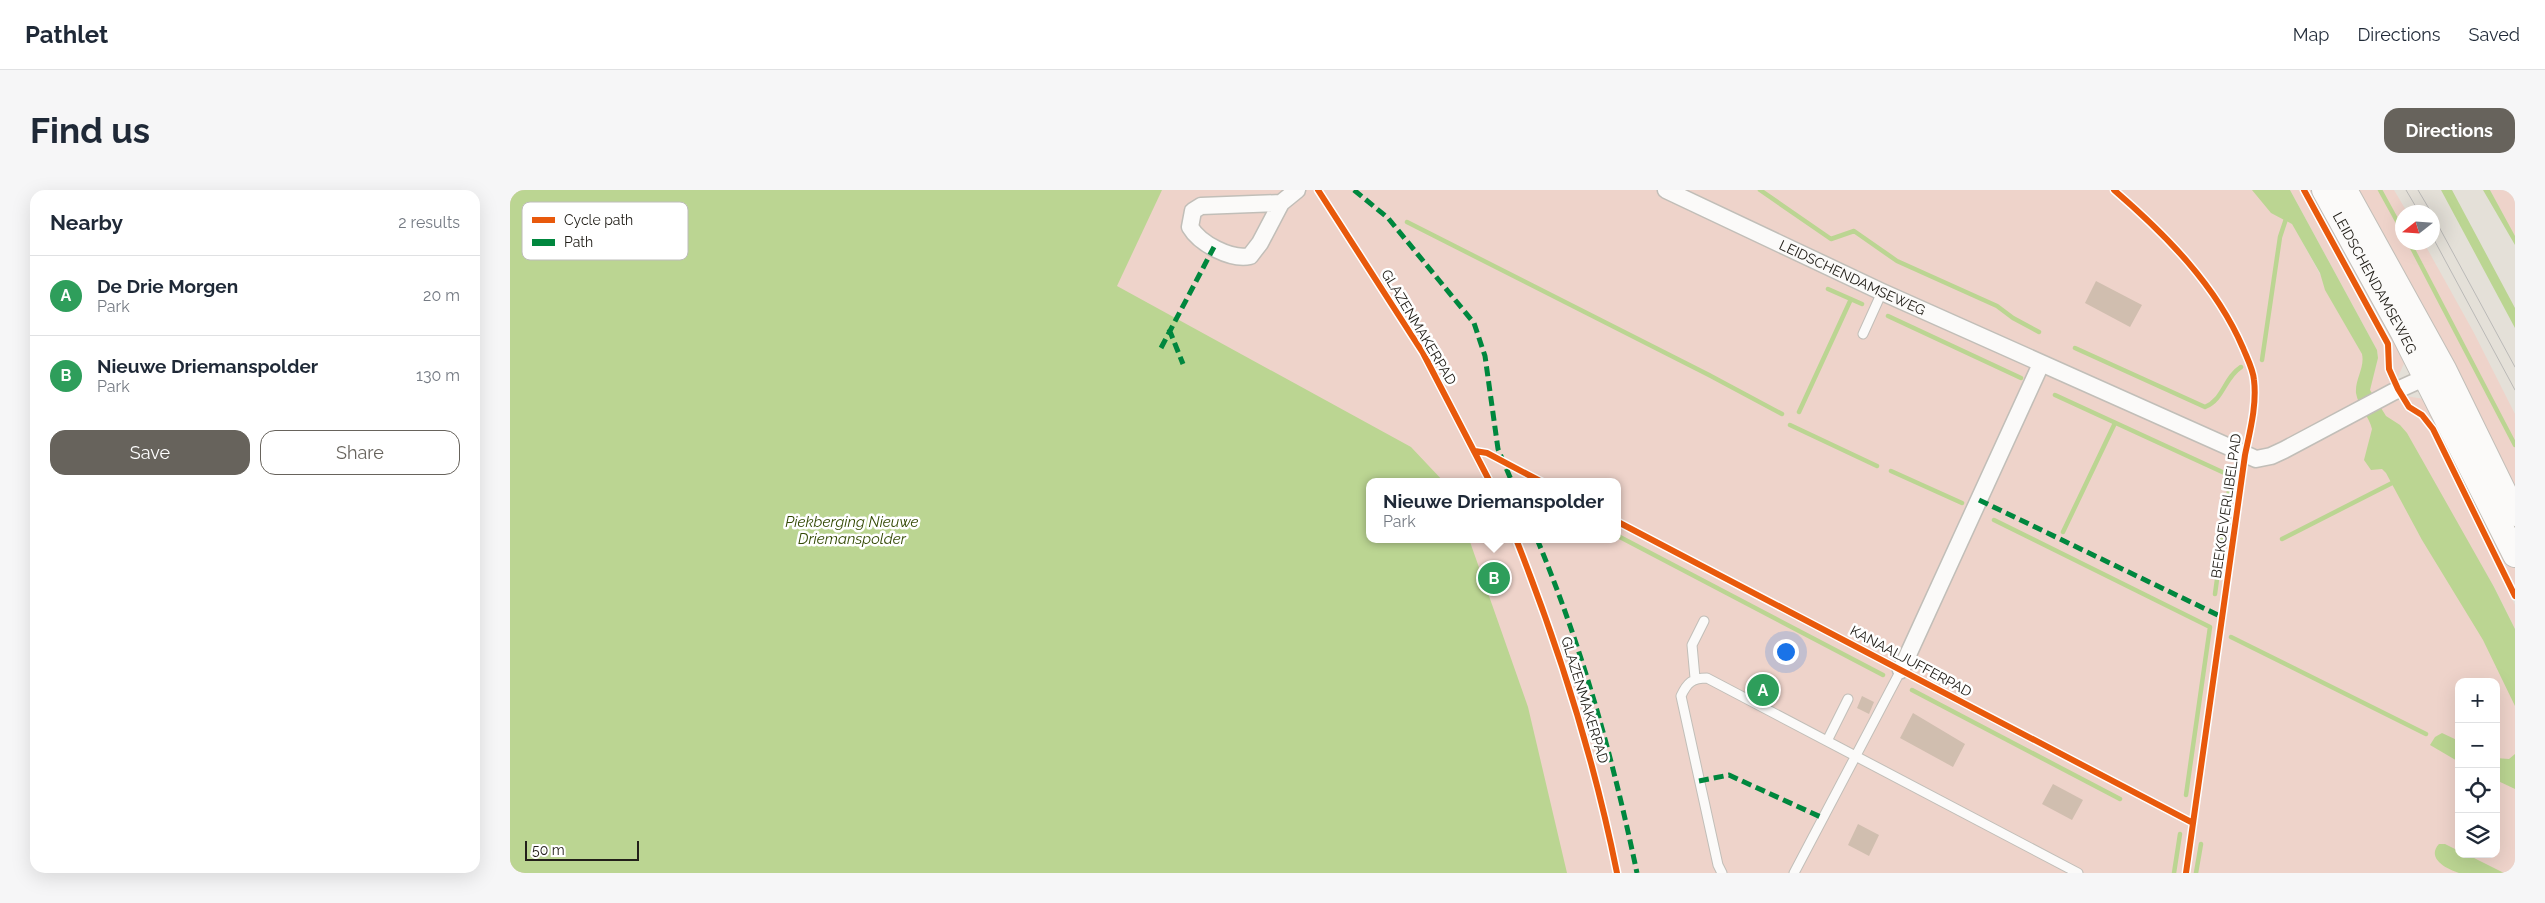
<!DOCTYPE html>
<html lang="en">
<head>
<meta charset="utf-8">
<style>
  body { margin:0; font-family:Raleway,sans-serif; background:#f6f6f7; color:#1f2937 }
  .controls { position:absolute; right:15px; bottom:15px; display:grid; overflow:hidden; border-radius:10px; box-shadow:0 5px 20px #0002 }
  .controls button { width:45px; height:45px; display:grid; place-items:center; padding:0; border:0; border-bottom:1px solid #e0e1e3; background:#fff; color:#1f2937; font:25px sans-serif }
  .compass { position:absolute; left:1885px; top:15px; width:45px; height:45px; border-radius:50%; background:#fff; box-shadow:0 5px 20px #0002; rotate:253deg }
  .scale { position:absolute; left:15px; bottom:12px; width:114px; box-sizing:border-box; padding-left:5px; border:2px solid #23201a; border-top:0; font-size:14px; line-height:18px; white-space:nowrap; color:#23201a; -webkit-text-stroke:4px #fff; paint-order:stroke }
  .you { position:absolute; left:1275px; top:461px; width:18px; height:18px; margin:-12px; border:4px solid #fff; border-radius:50%; background:#1a73e8; box-shadow:0 0 0 8px #1a73e833 }
  .badge { display:grid; place-items:center; width:32px; height:32px; border-radius:50%; background:#67635c; color:#fff; font-size:16px; font-weight:700 }
  .pin { position:absolute; translate:-50% -50%; border:2px solid #fff; box-shadow:0 1px 5px #0006 }
  .popup { position:absolute; left:856px; top:288px; width:255px; height:65px; box-sizing:border-box; display:grid; place-content:center; border-radius:10px; background:#fff; filter:drop-shadow(0 1px 4px #0005); font-size:16px; white-space:nowrap; color:#747a83 }
  .popup b { font-size:19px; color:#1f2937 }
  .popup::after { content:''; position:absolute; left:50%; top:100%; margin-left:-10px; border:10px solid transparent; border-top-color:#fff }
  .list { margin:0; padding:0; list-style:none }
  h2 { display:flex; justify-content:space-between; align-items:center; height:65px; margin:0; padding:0 20px; font-size:21px }
  h2 small { font-size:16px; font-weight:400; color:#747a83 }
  .list li { display:grid; grid-template-columns:32px 1fr auto; gap:15px; align-items:center; box-sizing:border-box; height:80px; padding:0 20px; border-top:1px solid #e0e1e3 }
  .list b { display:block; font-size:19px; white-space:nowrap }
  .list p { margin:0; font-size:16px; white-space:nowrap; color:#747a83 }
  .list em { font-size:16px; font-style:normal; color:#747a83 }
  .actions { display:flex; gap:10px; padding:15px 20px }
  .actions a { flex:1; padding:11px 0; border:1px solid #67635c; border-radius:15px; text-align:center; font-size:18px; color:#67635c }
  .actions .main { background:#67635c; color:#fff }
  .icon { flex:none; width:28px; height:28px; fill:none; stroke:currentColor; stroke-width:2; stroke-linecap:round; stroke-linejoin:round }
  .map { position:relative; flex:none; width:2005px; height:683px; overflow:hidden; border-radius:15px }
  header { display:flex; align-items:center; gap:30px; box-sizing:border-box; height:70px; padding:0 25px; background:#fff; border-bottom:1px solid #e0e1e3 }
  header strong { font-size:24px }
  nav { display:flex; gap:28px; margin-inline-start:auto; font-size:18px }
  .intro { display:flex; align-items:center; justify-content:space-between; box-sizing:border-box; height:120px; padding:0 30px }
  h1 { margin:0; font-size:35px }
  .button { padding:12px 22px; border-radius:15px; background:#67635c; color:#fff; font-size:18px; font-weight:700 }
  main { display:flex; gap:30px; padding:0 30px }
  aside { flex:1; background:#fff; border-radius:15px; box-shadow:0 5px 20px #0002 }
  .map>svg:first-child { display:block }
</style>
</head>
<body>
<header>
<strong>Pathlet</strong>
<nav><a>Map</a><a>Directions</a><a>Saved</a></nav>
</header>
<div class="intro"><h1>Find us</h1><a class="button">Directions</a></div>
<main>
<aside>
<h2>Nearby<small>2 results</small></h2>
<ul class="list">
<li><span class="badge" style="background:#2e9e5b">A</span><div><b>De Drie Morgen</b><p>Park</p></div><em>20 m</em></li>
<li><span class="badge" style="background:#2e9e5b">B</span><div><b>Nieuwe Driemanspolder</b><p>Park</p></div><em>130 m</em></li>
</ul>
<div class="actions"><a class="main">Save</a><a>Share</a></div>
</aside>
<div class="map">
<svg width="2005" height="683" viewBox="0 0 2005 683">
  <rect width="100%" height="100%" fill="#e4e0d8"/>
  <!-- green -->
  <path fill="#eed3ca" fill-rule="evenodd" d="M0,0H1764L1864,183L1868,168L1867,160L1780,0H1789L1875,156V177L1888,208L1895,219L1916,234L2005,415V439L1984,397L1939,320L2005,468V683H0ZM860,292H1108V349H860ZM1949,492H1986V664H1949Z
    M1799,0H1809L1896,169L1887,189L1883,175V153Z
    M1840,0H1884L1897,22H1892V52L1914,53L1963,141L2005,224V307Z
    M1980,0H2005V46L2003,44Z
    M1896,206L1914,209L2005,376V396L1923,231C1916,220 1903,218 1896,206Z"/>
  <!-- water -->
  <path fill="#bbd592" d="M0,0H652L607,96L901,257L934,292H860V349H959L1018,517L1057,683H0Z
    M1742,0H1780L1867,160L1868,168L1860,200L1876,226L1890,235L1897,243L1984,397L2005,439V516L1973,450L1912,350L1876,283L1872,279L1861,280L1854,270L1862,239C1859,226 1848,216 1846,203C1845,189 1855,178 1852,164L1815,100L1810,83L1782,34L1761,23Z
    M1931,0H1942L2005,118V138Z
    M1973,0H1980L2005,46V55Z
    M1932,543L1949,551V572L1920,555L1925,547Z
    M2005,564V599L1986,590V568L1999,569Z
    M1929,654H1935L1949,661V664H1956L1994,683C1981,683 1962,683 1949,683C1936,679 1916,668 1929,654Z"/>
  <g fill="none" stroke-linecap="round" stroke-linejoin="round">
    <!-- stream -->
    <path stroke="#bbd592" stroke-width="4.5" d="M1250,0L1321,49L1344,41L1387,71L1487,116L1503,128L1529,142
      M1870,0L1892,40
      M897,32L1199,185L1272,224
      M1899,52L2005,255
      M1318,99L1352,114
      M1378,126L1511,188
      M1565,158L1695,217C1714,209 1714,188 1731,177
      M1752,170L1770,47L1777,26
      M1545,205L1721,286L1705,404
      M1289,222L1341,109
      M1280,235L1367,276
      M1381,281L1452,313
      M1484,330L1700,437L1676,605
      M1553,342L1605,233
      M1108,346L1373,485
      M1772,349L1886,291
      M1721,447L1916,544
      M1402,500L1610,609
      M1664,683L1670,644
      M1686,683L1691,654"/>
  </g>
  <!-- building -->
  <path fill="#d0beaf" d="M1586,91L1632,115L1620,137L1575,113Z
    M1352,506L1364,512L1359,524L1347,518Z
    M1403,523L1455,554L1443,577L1390,548Z
    M1543,594L1573,610L1562,630L1532,614Z
    M1348,634L1369,645L1359,666L1338,655Z"/>
  <g fill="none" stroke-linecap="round" stroke-linejoin="round">
    <defs>
      <path id="lane" d="M1353,144L1372,102
        M1185,488L1182,455L1194,431
        M1317,551L1338,509
        M1212,683L1208,675L1171,506C1177,493 1182,488 1197,488L1568,683
        M1284,683L1391,480"/>
      <g id="street">
        <path id="s1" d="M1156,0L1372,102L1746,269L1761,266L1774,260L1883,202L1925,183"/>
        <path d="M771,13L691,16L683,21L680,37C690,54 721,70 740,66L750,53L771,13L787,0"/>
        <path d="M1391,480L1531,174"/>
      </g>
      <g id="secondary">
        <path id="s2" d="M1814,0L1893,143L2005,365"/>
        <path d="M1835,0L1934,179L2005,324"/>
      </g>
    </defs>
    <!-- lane casing -->
    <use href="#lane" stroke="#c1beb8" stroke-width="11"/>
    <!-- street casing -->
    <use href="#street" stroke="#c1beb8" stroke-width="19"/>
    <!-- secondary casing -->
    <use href="#secondary" stroke="#c1beb8" stroke-width="26"/>
    <!-- lane -->
    <use href="#lane" stroke="#fbfaf9" stroke-width="9"/>
    <!-- street -->
    <use href="#street" stroke="#fbfaf9" stroke-width="16"/>
    <!-- secondary -->
    <use href="#secondary" stroke="#fbfaf9" stroke-width="24"/>
    <!-- tram -->
    <path stroke="#bab9b7" stroke-width="1" d="M1896,0L1909,22
      M1908,0L1921,22
      M1922,24L2005,177
      M1922,46L2005,200"/>
    <!-- quiet -->
    <path stroke="#00873e" stroke-width="5" stroke-dasharray="10 5" stroke-linecap="butt" d="M844,0L878,28L964,133L975,166L988,259L1002,292
      M659,139L673,174
      M651,158L704,57
      M1469,310L1712,427
      M1027,349C1072,457 1103,568 1127,683
      M1189,591L1219,585L1313,628"/>
    <defs>
      <path id="cycleway" d="M808,0L913,163L980,292
        M1604,0C1655,44 1706,95 1733,158C1737,168 1743,179 1744,190C1747,215 1740,241 1735,265L1676,683
        M1794,0L1878,154L1879,179L1888,199L1899,217L1912,225L1923,239L2005,406
        M965,261L977,263L1032,292
        M1108,332L1683,633
        M1006,349C1049,458 1084,568 1107,683"/>
    </defs>
    <!-- cycleway casing -->
    <use href="#cycleway" stroke="#fff" stroke-width="9"/>
    <!-- cycleway -->
    <use href="#cycleway" stroke="#e8590c" stroke-width="6"/>
  </g>
  <g text-anchor="middle" dominant-baseline="central" stroke-width="5" stroke-linejoin="round" paint-order="stroke">
    <!-- street labels -->
    <g font-size="14" fill="#23201a" stroke="#fff">
      <text stroke="none"><textPath href="#s1" startOffset="206">LEIDSCHENDAMSEWEG</textPath></text>
      <text stroke="none"><textPath href="#s2" startOffset="106">LEIDSCHENDAMSEWEG</textPath></text>
      <text transform="translate(909 137) rotate(59)">GLAZENMAKERPAD</text>
      <text transform="translate(1716 316) rotate(-82)">BEEKOEVERLIBELPAD</text>
      <text transform="translate(1401 471) rotate(28)">KANAALJUFFERPAD</text>
      <text transform="translate(1075 510) rotate(73)">GLAZENMAKERPAD</text>
    </g>
    <!-- water labels -->
    <g font-size="15" font-style="italic" fill="#334904" stroke="#fff">
      <text x="342" y="332">Piekberging Nieuwe<tspan x="342" dy="17">Driemanspolder</tspan></text>
    </g>
  </g>
  <!-- legend -->
  <rect x="12" y="12" width="166" height="58" rx="8" fill="#fff" stroke="#bdbcba" stroke-width="1"/>
  <rect x="22" y="27" width="23" height="6" fill="#e8590c"/>
  <rect x="22" y="49" width="23" height="7" fill="#00873e"/>
  <g font-size="14" fill="#23201a">
    <text x="54" y="35">Cycle path</text>
    <text x="54" y="57">Path</text>
  </g>
</svg>
<div class="controls">
<button>+</button>
<button>−</button>
<button><svg class="icon" aria-label="locate" viewBox="0 0 24 24"><circle cx="12" cy="12" r="6"/><path d="M12 2v4M12 18v4M2 12h4M18 12h4"/></svg></button>
<button><svg class="icon" aria-label="layers" viewBox="0 0 24 24"><path d="M12 4l9 5-9 5-9-5zM3 14l9 5 9-5"/></svg></button>
</div>
<svg class="compass" viewBox="-18 -18 36 36"><path d="M0-13l5 13h-10z" fill="#e53935"/><path d="M0 13l5-13h-10z" fill="#747a83"/></svg>
<div class="scale">50 m</div>
<div class="you"></div>
<div class="pin badge" style="left:1253px;top:500px;background:#2e9e5b">A</div>
<div class="pin badge" style="left:984px;top:388px;background:#2e9e5b">B</div>
<div class="popup"><b>Nieuwe Driemanspolder</b>Park</div>
</div>
</main>
</body>
</html>
